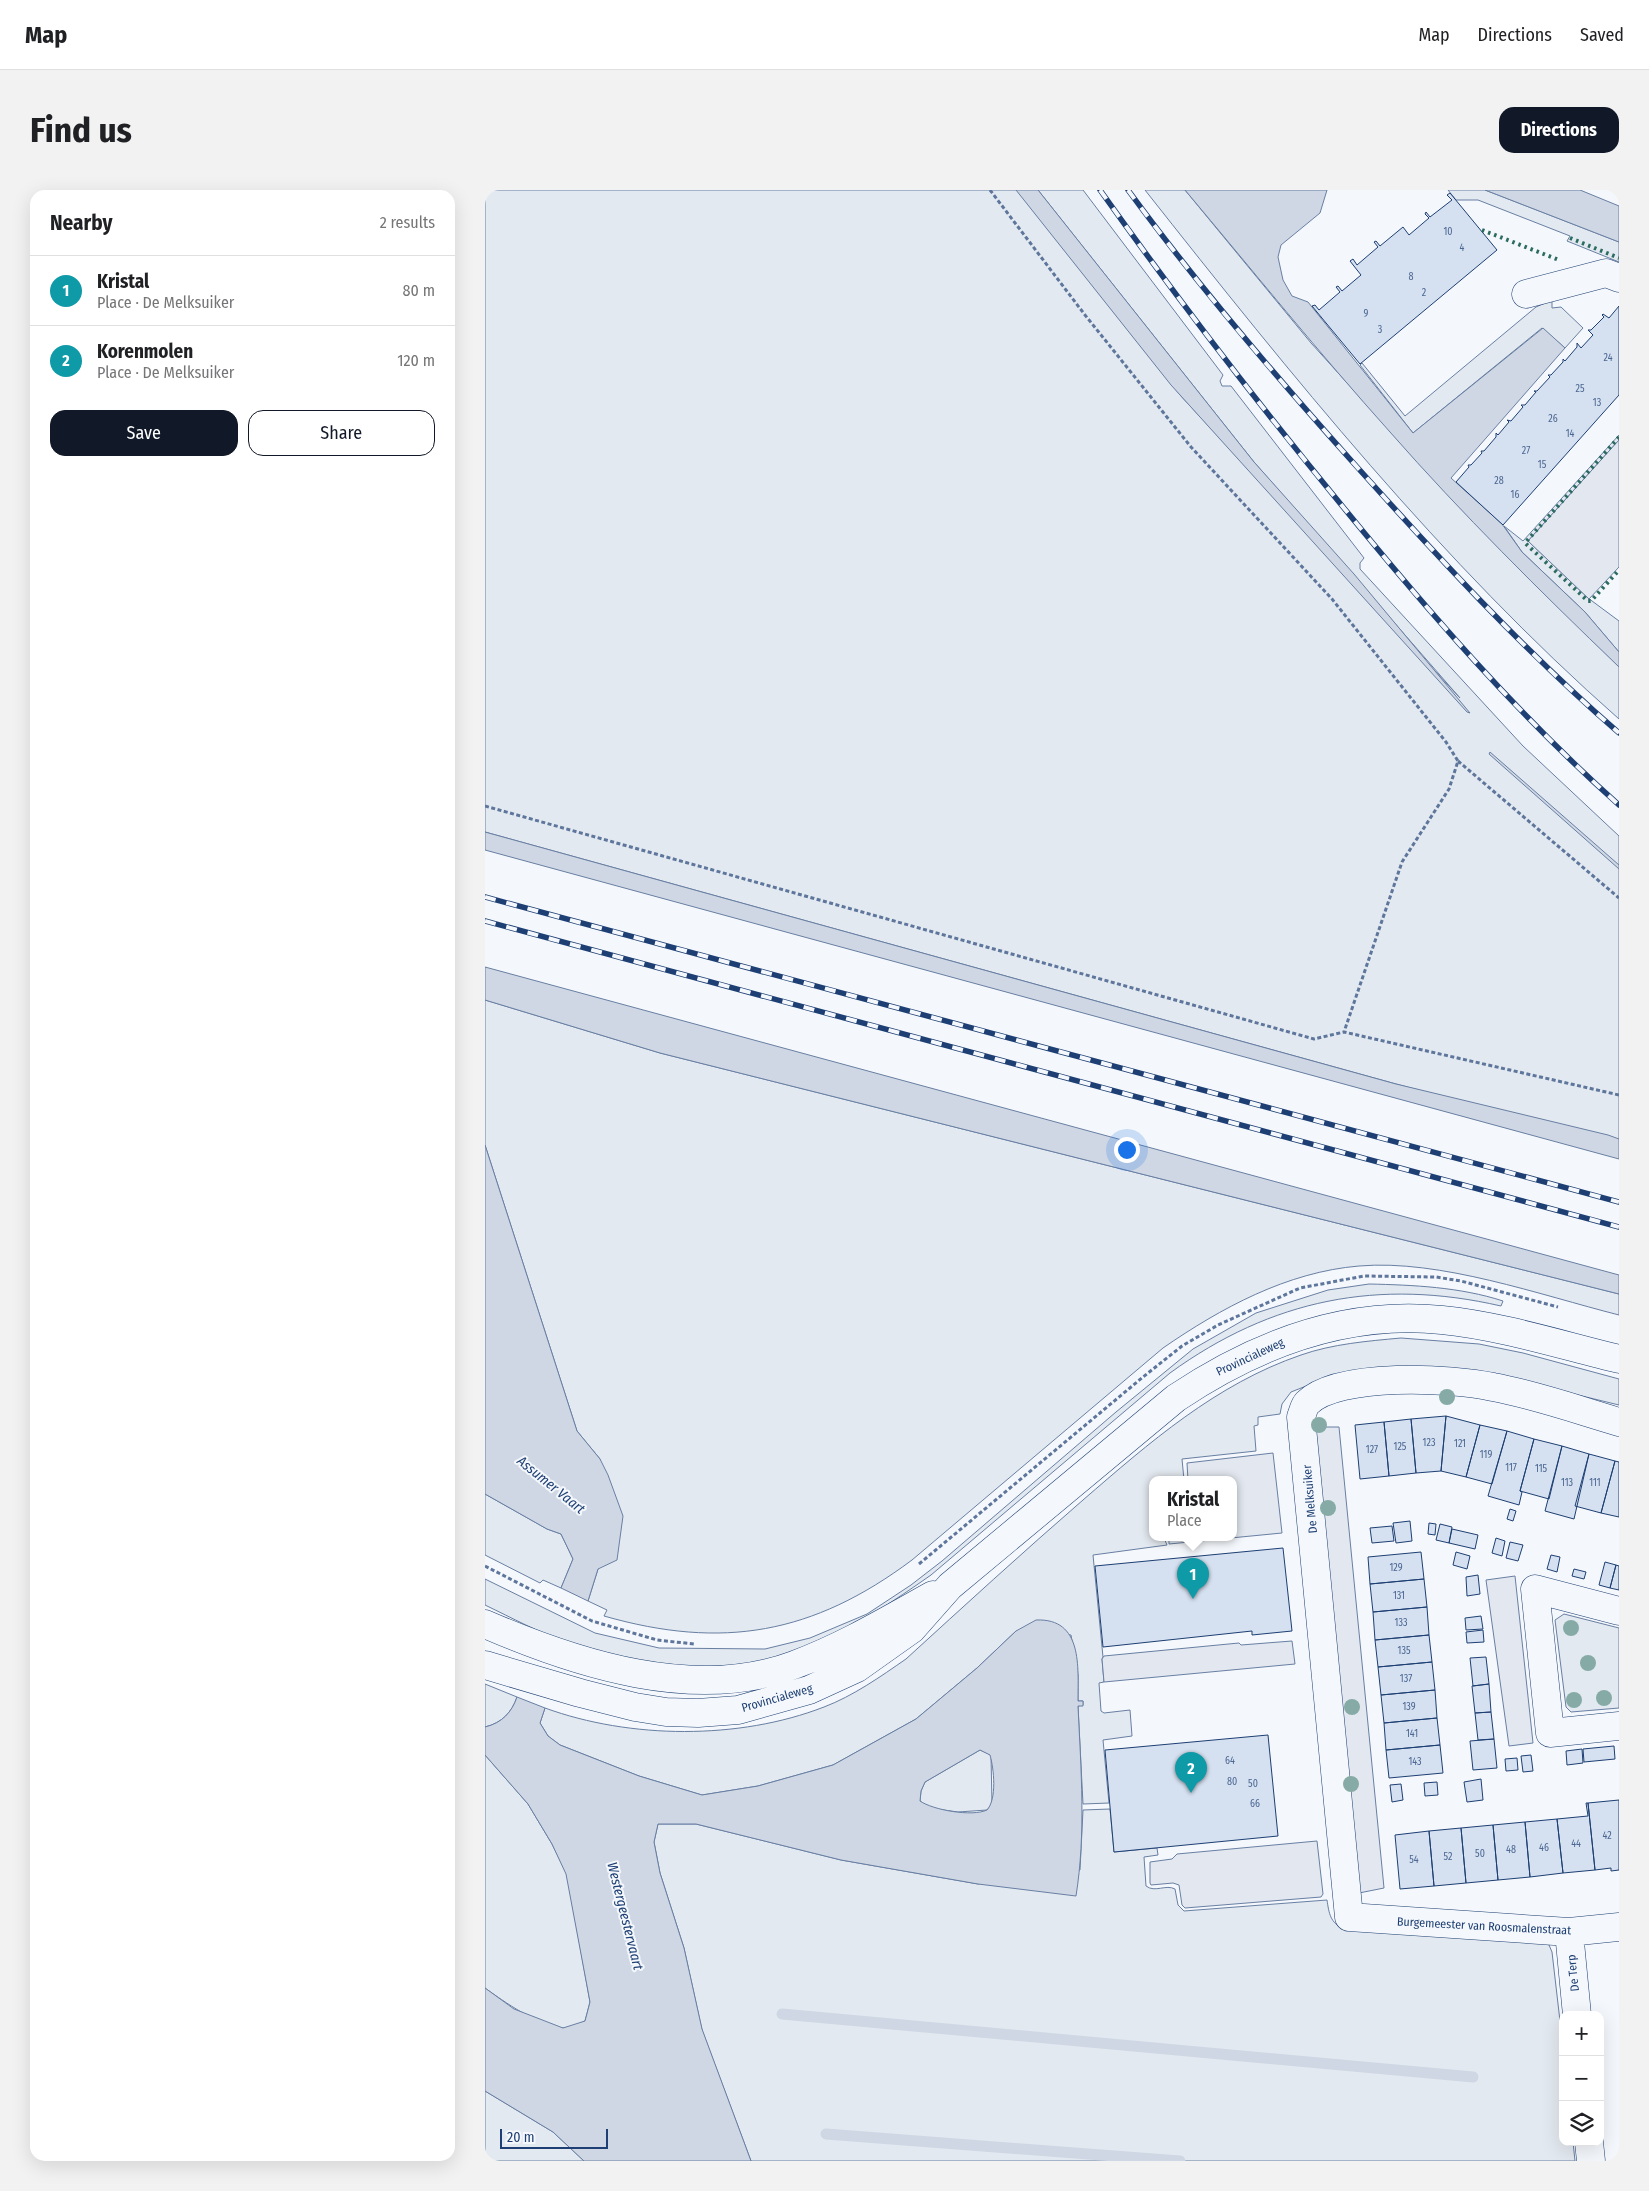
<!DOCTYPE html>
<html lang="en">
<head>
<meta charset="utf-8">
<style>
  body { margin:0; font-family:"Fira Sans Condensed",sans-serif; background:#f2f2f2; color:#202124 }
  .controls { position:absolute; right:15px; bottom:15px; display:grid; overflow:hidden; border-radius:10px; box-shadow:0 5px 20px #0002 }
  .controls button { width:45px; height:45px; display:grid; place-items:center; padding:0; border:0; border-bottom:1px solid #e0e0e0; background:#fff; color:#202124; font:25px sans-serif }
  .scale { position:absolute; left:15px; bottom:12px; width:108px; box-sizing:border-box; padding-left:5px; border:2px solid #1d3f73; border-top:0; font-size:14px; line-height:18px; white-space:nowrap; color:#1d3f73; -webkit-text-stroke:4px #f4f7fb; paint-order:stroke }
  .you { position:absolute; left:641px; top:959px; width:18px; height:18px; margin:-12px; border:4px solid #fff; border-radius:50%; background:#1a73e8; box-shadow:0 0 0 8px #1a73e833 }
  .badge { display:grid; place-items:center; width:32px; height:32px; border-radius:50%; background:#111827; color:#fff; font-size:16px; font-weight:700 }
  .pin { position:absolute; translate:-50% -41px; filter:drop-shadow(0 1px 2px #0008) }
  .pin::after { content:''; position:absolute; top:26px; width:18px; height:15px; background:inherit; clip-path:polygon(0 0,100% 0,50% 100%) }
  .popup { position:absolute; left:664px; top:1286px; width:88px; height:65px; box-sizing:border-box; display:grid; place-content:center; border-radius:10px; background:#fff; filter:drop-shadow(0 1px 4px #0005); font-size:16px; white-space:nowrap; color:#757577 }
  .popup b { font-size:19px; color:#202124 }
  .popup::after { content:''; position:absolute; left:50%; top:100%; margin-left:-10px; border:10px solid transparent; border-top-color:#fff }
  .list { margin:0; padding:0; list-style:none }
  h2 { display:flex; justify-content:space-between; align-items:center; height:65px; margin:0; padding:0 20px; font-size:21px }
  h2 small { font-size:16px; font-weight:400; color:#757577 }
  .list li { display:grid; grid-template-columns:32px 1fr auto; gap:15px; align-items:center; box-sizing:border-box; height:70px; padding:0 20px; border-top:1px solid #e0e0e0 }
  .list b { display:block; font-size:19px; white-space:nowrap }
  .list p { margin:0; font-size:16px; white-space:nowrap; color:#757577 }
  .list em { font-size:16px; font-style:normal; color:#757577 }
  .actions { display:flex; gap:10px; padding:15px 20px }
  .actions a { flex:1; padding:11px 0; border:1px solid #111827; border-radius:15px; text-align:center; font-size:18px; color:#111827 }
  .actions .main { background:#111827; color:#fff }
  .icon { flex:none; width:28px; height:28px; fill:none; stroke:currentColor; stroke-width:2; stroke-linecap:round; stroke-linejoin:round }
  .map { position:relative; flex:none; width:1134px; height:1971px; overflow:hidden; border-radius:15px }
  header { display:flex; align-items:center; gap:30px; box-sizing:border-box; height:70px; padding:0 25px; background:#fff; border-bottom:1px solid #e0e0e0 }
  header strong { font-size:24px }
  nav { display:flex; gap:28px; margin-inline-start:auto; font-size:18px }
  .intro { display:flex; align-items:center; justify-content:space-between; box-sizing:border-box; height:120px; padding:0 30px }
  h1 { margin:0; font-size:35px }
  .button { padding:12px 22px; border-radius:15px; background:#111827; color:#fff; font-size:18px; font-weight:700 }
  main { display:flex; gap:30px; padding:0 30px }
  aside { flex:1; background:#fff; border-radius:15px; box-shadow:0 5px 20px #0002 }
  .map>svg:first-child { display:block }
</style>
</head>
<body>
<header>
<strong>Map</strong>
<nav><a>Map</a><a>Directions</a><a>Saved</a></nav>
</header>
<div class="intro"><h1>Find us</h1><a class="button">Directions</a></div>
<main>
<aside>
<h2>Nearby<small>2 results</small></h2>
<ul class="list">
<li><span class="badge" style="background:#0f9aa8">1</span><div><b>Kristal</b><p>Place · De Melksuiker</p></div><em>80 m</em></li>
<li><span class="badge" style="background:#0f9aa8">2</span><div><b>Korenmolen</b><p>Place · De Melksuiker</p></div><em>120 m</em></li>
</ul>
<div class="actions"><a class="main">Save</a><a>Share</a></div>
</aside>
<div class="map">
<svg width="1134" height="1971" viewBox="0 0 1134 1971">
  <rect width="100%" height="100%" fill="#f4f7fb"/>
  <!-- green -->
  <path fill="#e3e9f0" stroke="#687fa3" d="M0,0H532L695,205L975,508L769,272L553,0H598L738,185L735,191L737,196H746L879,368L875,373V379L1038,556L1134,646V953L911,894L0,642Z
    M660,0H700L826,153L981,324L1134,477V529C957,373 806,185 660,0Z
    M963,0H1000L1134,52V72L1082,51L1085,46L993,10H971Z
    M1067,110V118L1076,117L1098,138L1080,158L1057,138L928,243L875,175L877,173L920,226L1051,117Z
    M1134,245V250L1043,351L1103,408L1134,431V462L1100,422L1037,362L1019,336L1038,351Z
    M0,810L175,863L1134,1104V1125C1055,1105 955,1069 874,1076C802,1082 736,1118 678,1158L427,1370C328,1444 238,1460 119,1426L122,1420L103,1411L113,1379L115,1269L92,1241L0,955Z
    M884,1094C928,1095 975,1097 1018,1111L1016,1116C894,1088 787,1109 685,1183L446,1385C409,1411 370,1437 329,1455C253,1488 159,1480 83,1453C55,1443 27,1428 0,1415V1389L110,1443L174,1458L280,1459L325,1448L382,1424L426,1395L457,1371L631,1222L708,1159L771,1123L843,1100Z
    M916,1148L994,1154L1038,1163L1134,1189V1215L1027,1189H839L806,1202L797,1214L795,1224L773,1227V1235L769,1236L771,1261L697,1269L699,1290H668V1348H679L682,1355L608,1365L618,1467L617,1469L619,1492L614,1493L616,1521L619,1523L645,1520L647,1546L618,1550L624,1613L598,1614L593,1516L598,1515V1511H593V1485L586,1445L531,1441L492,1478L431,1529L348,1575L273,1596L217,1605L154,1586L75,1555L63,1546L55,1533L60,1518C145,1549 254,1550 339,1517C368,1506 395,1487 421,1469C479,1416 538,1362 598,1310C664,1253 731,1194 816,1165C847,1154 883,1151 916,1148Z
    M0,1304L62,1339L76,1344L88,1369L76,1398L58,1390L55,1393L0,1365Z
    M1079,1424L1134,1438V1518L1086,1522L1081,1517L1070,1430Z
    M0,1494L32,1507C27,1522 17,1533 0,1537Z
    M495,1560L506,1565L507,1614L502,1620L473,1622L444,1618L435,1611L436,1601L440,1592Z
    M0,1565L43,1614L67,1654L82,1684L105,1812L100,1831C94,1834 85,1839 78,1838C55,1837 18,1811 0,1798Z
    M625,1619L629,1662L672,1658L673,1665L659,1667L661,1696C670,1703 681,1694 690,1699L693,1715L699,1721L842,1710C844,1723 845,1733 859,1739L1053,1747L1064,1755L1067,1762L1078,1857V1952H1088L1090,1971H266L217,1840L199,1758L175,1683L169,1652L173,1634H211L356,1670L493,1694L595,1680L598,1620Z
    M0,1901L68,1942L99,1971H0Z"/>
  <!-- parking -->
  <path fill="#e3e8f0" stroke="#687fa3" d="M1134,250V377L1104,409L1043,351Z
    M829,1237H854L899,1698L874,1703Z
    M788,1263L797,1343L684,1354V1348H748V1290H703L702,1273Z
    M1030,1386L1048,1553L1024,1556L1001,1390Z
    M807,1451L810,1474L619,1492L617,1469L619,1466L754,1453L756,1455Z
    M832,1651L838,1704L836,1707L700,1718L697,1715L694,1695L688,1693L666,1695L665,1693V1672L687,1669L692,1664Z"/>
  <!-- water -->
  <path fill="#cfd7e4" stroke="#687fa3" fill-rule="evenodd" d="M531,0H553L769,272L869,384L985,523L982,522L686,195Z
    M700,0H842L835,23L796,55L793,67L798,90L807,106L823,112L928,243L1058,138L1080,158L966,288L1017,334L1037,362L1100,422L1134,462V477C1055,401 977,324 905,242C834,163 768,81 700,0Z
    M1000,0H1095L1134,16V52Z
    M1005,562L1134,675V679L1004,564Z
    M0,642L911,894L1123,945L1134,949V969L0,660Z
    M0,777L1134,1085V1104L175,863L0,810Z
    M0,955L92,1241L115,1269L123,1285L138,1326L132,1370L113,1379L103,1411L76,1398L88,1369L76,1344L62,1339L0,1304Z
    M551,1430C598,1428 593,1477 593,1511H598V1516H593C596,1580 601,1643 591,1706L493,1694L356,1670L211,1634H173L169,1652L175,1683L199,1758L217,1839L266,1971H99L68,1942L0,1901V1798L29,1819L78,1838L100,1831L105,1812L81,1684L67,1654L43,1614L0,1565V1537C17,1533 27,1522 32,1507L60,1518L55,1533L63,1546L75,1555L154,1586L217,1605L273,1596L348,1575L431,1529L492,1478L531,1441ZM495,1560L505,1565C509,1579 512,1609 502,1620C487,1627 448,1620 435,1611L436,1601L440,1592Z"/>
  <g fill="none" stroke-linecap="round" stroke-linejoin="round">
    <!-- stream -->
    <path stroke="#cfd7e4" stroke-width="11" d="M297,1824L988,1887
      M341,1944L695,1971"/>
  </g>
  <!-- building -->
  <path fill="#d5e0f0" stroke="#1d3f73" d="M965,3L1012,60L875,174L827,116L830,115L834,120L855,102L851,97L853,96L857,101L876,85L865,71L868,69L872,75L893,57L889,52L891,51L895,56L918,37L924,45L944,28L940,24L941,22L945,27L967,10L962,5Z
    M1134,116V205L1018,335L971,292L984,277L983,275H986L997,263L996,261H999L1011,247V243L1013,245L1024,232L1022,230L1026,231L1038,217L1036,215H1040L1051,202L1049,201H1052L1065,187L1063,185H1066L1078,172V169L1080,171L1092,157V153L1096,158L1108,145L1103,140H1106L1119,127L1117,125L1118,124L1124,128Z
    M961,1226L956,1281L931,1283L926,1229Z
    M961,1226L995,1235L981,1287L956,1281Z
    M926,1229L931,1283L904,1286L899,1232Z
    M899,1232L904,1286L875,1289L870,1235Z
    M995,1235L1022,1241L1007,1294L981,1287Z
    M1022,1241L1049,1249L1035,1301L1037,1302L1034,1315L1003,1306Z
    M1049,1249L1077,1256L1064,1309L1035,1301Z
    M1077,1256L1104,1264L1089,1329L1060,1321Z
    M1104,1264L1130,1271L1116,1323L1090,1316Z
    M1130,1271L1134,1272V1327L1116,1323Z
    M1025,1319L1031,1321L1028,1331L1022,1329Z
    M925,1331L927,1351L911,1353L908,1333Z
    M944,1333L951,1334L950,1345L943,1344Z
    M955,1334L967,1337L964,1353L951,1350Z
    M907,1336L909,1351L887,1353L885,1338Z
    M967,1339L993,1345L990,1359L964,1353Z
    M1011,1348L1020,1351L1017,1366L1007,1363Z
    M1025,1352L1038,1355L1033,1371L1021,1368Z
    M798,1358L807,1441L767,1445V1441L618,1457L610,1376Z
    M936,1362L939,1389L885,1394L883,1367Z
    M971,1362L985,1366L982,1379L968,1375Z
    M1066,1365L1075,1367L1072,1382L1062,1379Z
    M1120,1372L1131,1375L1125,1398L1114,1395Z
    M1131,1375L1134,1376V1400L1125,1398Z
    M1089,1379L1101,1382L1099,1389L1087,1386Z
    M993,1385L995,1404L982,1406L981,1387Z
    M939,1389L942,1417L888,1422L885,1394Z
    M942,1417L944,1445L890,1450L888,1422Z
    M996,1426L998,1439L981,1440L980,1428Z
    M998,1440L999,1452L982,1453L981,1442Z
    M944,1445L947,1472L893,1477L890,1450Z
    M1001,1467L1004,1494L988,1496L985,1468Z
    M947,1472L950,1500L896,1505L893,1477Z
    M1004,1494L1006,1522L990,1523L987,1496Z
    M950,1500L952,1528L899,1533L896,1505Z
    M1006,1522L1009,1549L993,1550L990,1523Z
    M952,1528L955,1555L901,1560L899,1533Z
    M783,1545L793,1646L629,1662L620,1560Z
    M1009,1549L1012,1578L988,1580L985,1551Z
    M955,1555L958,1583L904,1588L901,1560Z
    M1129,1556L1130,1569L1099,1572L1098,1559Z
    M1097,1559L1098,1573L1082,1575L1081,1561Z
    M1046,1565L1048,1581L1038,1582L1036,1566Z
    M1032,1568L1033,1580L1021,1581L1020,1569Z
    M996,1589L998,1610L982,1612L979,1592Z
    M952,1592L953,1605L940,1606L939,1593Z
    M916,1594L918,1610L907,1612L905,1595Z
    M1134,1610V1680L1126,1681V1678L1110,1680L1103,1613Z
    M1101,1613H1103L1110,1680L1078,1683L1072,1629L1103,1626Z
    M1072,1629L1078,1683L1045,1687L1040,1632Z
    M1040,1632L1045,1687L1013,1690L1008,1635Z
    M1008,1635L1013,1690L981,1693L976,1638Z
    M976,1638L981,1693L949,1696L944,1641Z
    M944,1641L949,1696L915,1699L910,1645Z"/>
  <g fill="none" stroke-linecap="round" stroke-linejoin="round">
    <defs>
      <path id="street" d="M1041,104L1121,83L1134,88
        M1134,1232C1093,1220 1051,1205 1008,1197C967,1188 853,1182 822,1213C819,1216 818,1222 816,1227L864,1727L1084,1742L1134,1737
        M1134,1421L1050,1399L1065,1543L1134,1536
        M1084,1742L1092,1825
        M1104,1952L1106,1971"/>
      <path id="primary" d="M0,1434C92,1474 210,1512 309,1475C358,1457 403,1430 448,1405
        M0,1475L95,1503L150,1517L181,1522L213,1523L253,1520L324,1500L372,1478L427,1439L465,1396L691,1208C770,1155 860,1120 957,1130C1017,1136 1076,1155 1134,1169"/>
    </defs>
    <!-- street casing -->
    <use href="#street" stroke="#1d3f73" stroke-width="29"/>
    <!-- primary casing -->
    <use href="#primary" stroke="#1d3f73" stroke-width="29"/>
    <!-- path -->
    <path stroke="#5e769c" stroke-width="3" stroke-dasharray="4 2.5" stroke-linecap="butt" d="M505,0L600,125L706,257L847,409L961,552L973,571L964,599L917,672L859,842
      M973,571L1134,708
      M0,616L829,849L859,842L1134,905
      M434,1374L658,1187L697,1156L733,1135L815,1098L879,1086L951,1087L976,1091L1073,1117
      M0,1376L107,1431L172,1450L209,1454"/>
    <!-- street -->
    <use href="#street" stroke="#f4f7fb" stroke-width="28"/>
    <!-- primary -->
    <use href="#primary" stroke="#f4f7fb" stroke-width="28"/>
    <defs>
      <path id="rail" d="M615,0C691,107 771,211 854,312C941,419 1031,523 1134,615
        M643,0C711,93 787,182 864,268C950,364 1037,459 1134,543
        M0,707L1134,1012
        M0,731L1134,1037"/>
    </defs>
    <!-- rail casing -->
    <use href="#rail" stroke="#1d3f73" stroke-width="5.5"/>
    <!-- rail -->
    <use href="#rail" stroke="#f4f7fb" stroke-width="4" stroke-dasharray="11" stroke-linecap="butt"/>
    <!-- hedge -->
    <path stroke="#2c6c60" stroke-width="4" stroke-dasharray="2.5 4" stroke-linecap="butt" d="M997,40L1074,70
      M1085,48L1134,68
      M1134,247L1040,353L1103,411H1106L1134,380"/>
  </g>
  <!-- trees -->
  <g fill="#86aba6">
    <circle cx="962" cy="1207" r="8"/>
    <circle cx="834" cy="1235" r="8"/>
    <circle cx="843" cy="1318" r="8"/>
    <circle cx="1086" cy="1438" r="8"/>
    <circle cx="1103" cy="1473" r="8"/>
    <circle cx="1119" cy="1508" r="8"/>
    <circle cx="1089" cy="1510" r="8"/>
    <circle cx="867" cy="1517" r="8"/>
    <circle cx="866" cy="1594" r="8"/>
  </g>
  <g text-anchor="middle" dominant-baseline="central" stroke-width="4" stroke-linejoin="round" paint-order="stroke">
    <!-- number labels -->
    <g font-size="10" fill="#4b6792">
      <text x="963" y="42">10</text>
      <text x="977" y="58">4</text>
      <text x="926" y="87">8</text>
      <text x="939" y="103">2</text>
      <text x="881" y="124">9</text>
      <text x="895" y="140">3</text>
      <text x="1123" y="168">24</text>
      <text x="1095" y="199">25</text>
      <text x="1112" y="213">13</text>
      <text x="1068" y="229">26</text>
      <text x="1085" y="244">14</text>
      <text x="1041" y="261">27</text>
      <text x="1057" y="275">15</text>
      <text x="1014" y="291">28</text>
      <text x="1030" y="305">16</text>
      <text x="944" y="1253">123</text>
      <text x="975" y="1254">121</text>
      <text x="915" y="1257">125</text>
      <text x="887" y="1260">127</text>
      <text x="1001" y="1265">119</text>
      <text x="1026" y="1278">117</text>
      <text x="1056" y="1279">115</text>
      <text x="1082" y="1293">113</text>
      <text x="1110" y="1293">111</text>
      <text x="911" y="1378">129</text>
      <text x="914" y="1406">131</text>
      <text x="916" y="1433">133</text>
      <text x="919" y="1461">135</text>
      <text x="921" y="1489">137</text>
      <text x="924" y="1517">139</text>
      <text x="927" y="1544">141</text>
      <text x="745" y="1571">64</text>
      <text x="930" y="1572">143</text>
      <text x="747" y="1592">80</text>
      <text x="768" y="1594">50</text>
      <text x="770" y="1614">66</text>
      <text x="1122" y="1646">42</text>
      <text x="1091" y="1654">44</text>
      <text x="1059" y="1658">46</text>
      <text x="1026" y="1660">48</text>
      <text x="995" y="1664">50</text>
      <text x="963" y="1667">52</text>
      <text x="929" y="1670">54</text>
    </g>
    <!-- street labels -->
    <g font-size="12" fill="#1d3f73" stroke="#f4f7fb">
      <text transform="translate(765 1167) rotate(-25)">Provincialeweg</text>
      <text transform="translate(825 1309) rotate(-95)">De Melksuiker</text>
      <text transform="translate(292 1508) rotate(-16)">Provincialeweg</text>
      <text transform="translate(999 1736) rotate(3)">Burgemeester van Roosmalenstraat</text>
      <text transform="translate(1088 1783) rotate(-96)">De Terp</text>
    </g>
    <!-- water labels -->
    <g font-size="14" font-style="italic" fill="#1d3f73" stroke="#f4f7fb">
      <text transform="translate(66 1295) rotate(39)">Assumer Vaart</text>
      <text transform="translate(140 1726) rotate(76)">Westergeestervaart</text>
    </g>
  </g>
</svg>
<div class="controls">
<button>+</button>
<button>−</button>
<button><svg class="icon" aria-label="layers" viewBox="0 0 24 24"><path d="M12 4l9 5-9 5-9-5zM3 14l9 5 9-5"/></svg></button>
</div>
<div class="scale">20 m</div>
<div class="you"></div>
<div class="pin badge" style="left:708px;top:1409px;background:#0f9aa8">1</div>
<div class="popup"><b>Kristal</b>Place</div>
<div class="pin badge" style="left:706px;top:1603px;background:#0f9aa8">2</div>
</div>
</main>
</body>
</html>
